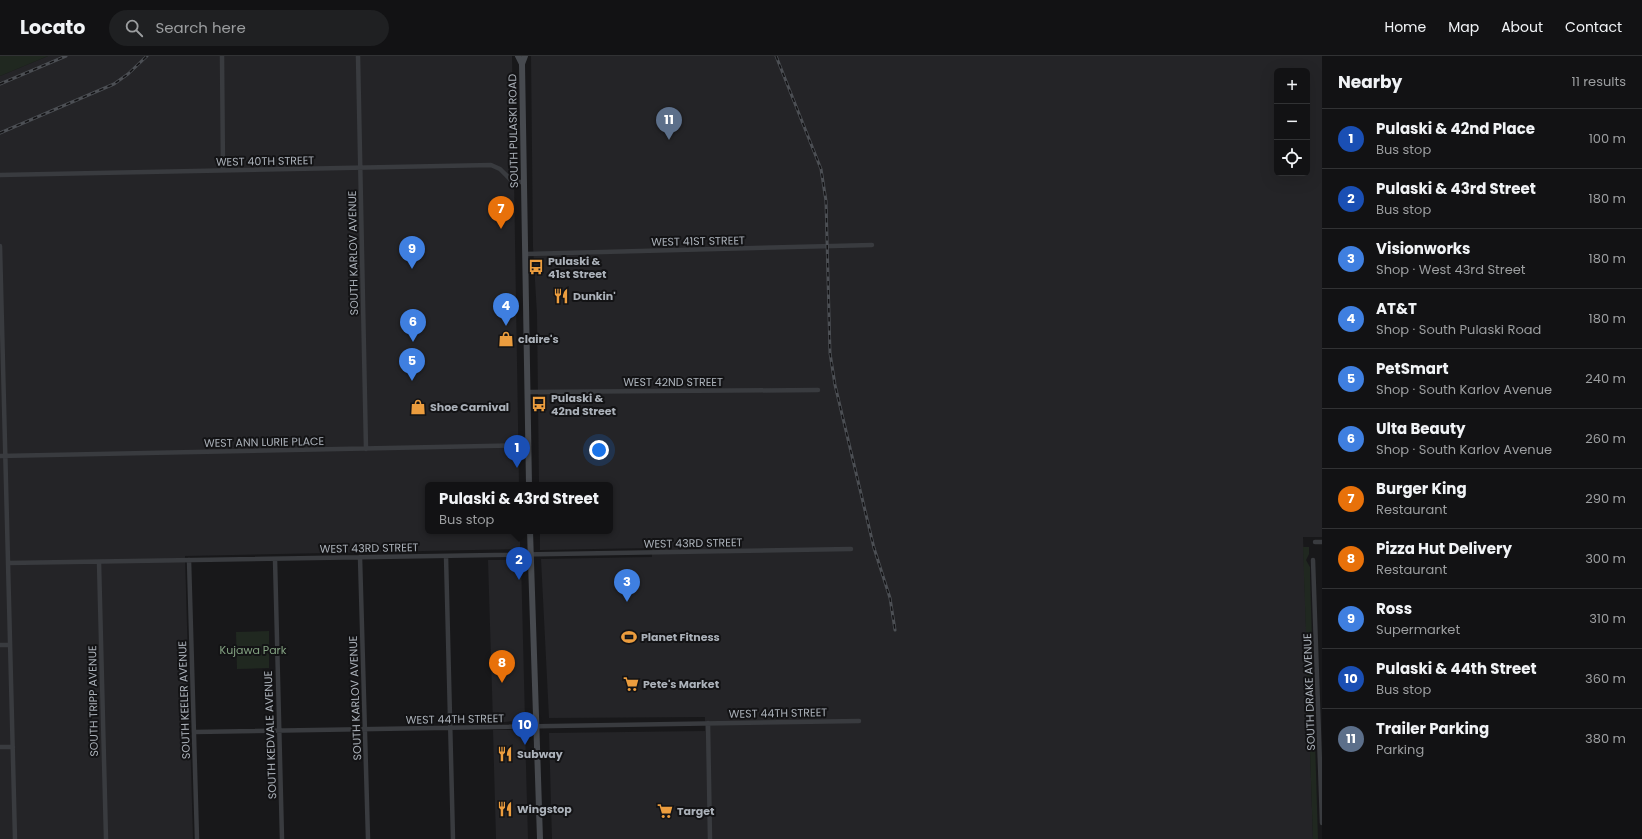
<!DOCTYPE html>
<html lang="en">
<head>
<meta charset="utf-8">
<style>
  body { margin:0; font-family:Poppins,sans-serif; background:#1f2022; color:#f1f3f6 }
  .controls { position:absolute; right:12px; top:12px; display:grid; overflow:hidden; border-radius:6px; box-shadow:0 4px 16px #0002 }
  .controls button { width:36px; height:36px; display:grid; place-items:center; padding:0; border:0; border-bottom:1px solid #313234; background:#121214; color:#f1f3f6; font:20px sans-serif }
  .you { position:absolute; left:599px; top:394px; width:14px; height:14px; margin:-10px; border:3px solid #fff; border-radius:50%; background:#1a73e8; box-shadow:0 0 0 6px #1a73e833 }
  .badge { display:grid; place-items:center; width:26px; height:26px; border-radius:50%; background:#b45309; color:#fff; font-size:13px; font-weight:700 }
  .pin { position:absolute; translate:-50% -33px; filter:drop-shadow(0 1px 2px #0008) }
  .pin::after { content:''; position:absolute; top:21px; width:14px; height:12px; background:inherit; clip-path:polygon(0 0,100% 0,50% 100%) }
  .popup { position:absolute; left:425px; top:426px; width:188px; height:52px; box-sizing:border-box; display:grid; place-content:center; border-radius:6px; background:#121214; filter:drop-shadow(0 1px 3px #0005); font-size:13px; white-space:nowrap; color:#9c9ea0 }
  .popup b { font-size:15px; color:#f1f3f6 }
  .popup::after { content:''; position:absolute; left:50%; top:100%; margin-left:-8px; border:8px solid transparent; border-top-color:#121214 }
  .list { margin:0; padding:0; list-style:none }
  h2 { display:flex; justify-content:space-between; align-items:center; height:52px; margin:0; padding:0 16px; font-size:17px }
  h2 small { font-size:13px; font-weight:400; color:#9c9ea0 }
  .list li { display:grid; grid-template-columns:26px 1fr auto; gap:12px; align-items:center; box-sizing:border-box; height:60px; padding:0 16px; border-top:1px solid #313234 }
  .list b { display:block; font-size:15px; white-space:nowrap }
  .list p { margin:0; font-size:13px; white-space:nowrap; color:#9c9ea0 }
  .list em { font-size:13px; font-style:normal; color:#9c9ea0 }
  .icon { flex:none; width:22px; height:22px; fill:none; stroke:currentColor; stroke-width:2; stroke-linecap:round; stroke-linejoin:round }
  .map { position:relative; flex:none; width:1322px; height:783px; overflow:hidden }
  header { display:flex; align-items:center; gap:24px; box-sizing:border-box; height:56px; padding:0 20px; background:#121214; border-bottom:1px solid #313234 }
  header strong { font-size:19px }
  nav { display:flex; gap:22px; margin-inline-start:auto; font-size:14px }
  .search { width:280px; height:36px; background:#1f2022; display:flex; align-items:center; gap:10px; box-sizing:border-box; padding:0 14px; border-radius:22px; color:#9c9ea0; font-size:15px }
  main { display:flex }
  aside { flex:1; background:#121214 }
  .map>svg:first-child { display:block }
</style>
</head>
<body>
<header>
<strong>Locato</strong>
<div class="search"><svg class="icon" aria-label="search" viewBox="0 0 24 24"><circle cx="10" cy="10" r="6"/><path d="M15 15l6 6"/></svg>Search here</div>
<nav><a>Home</a><a>Map</a><a>About</a><a>Contact</a></nav>
</header>
<main>
<div class="map">
<svg width="1322" height="783" viewBox="0 0 1322 783">
  <rect width="100%" height="100%" fill="#18181a"/>
  <!-- built -->
  <path fill="#242427" fill-rule="evenodd" d="M48,0H512L519,429H428V475H520V493L185,500L193,783H0V20Z
    M531,0H1322V481H1303L1313,783H552L549,677L705,675V661L549,662L541,503L652,501V492L540,494V475H610V429H539L537,258L533,191ZM1277,15H1307V117H1277Z
    M488,504H521L525,664L493,667Z
    M493,674H525L528,783H496Z"/>
  <!-- green -->
  <path fill="#202820" d="M0,0H48L0,20Z
    M1303,491H1309V498L1306,504L1310,511V519L1318,783H1313Z
    M269,575V612L237,613L236,576Z"/>
  <g fill="none" stroke-linecap="round" stroke-linejoin="round">
    <!-- street -->
    <path stroke="#393b3f" stroke-width="4.5" d="M222,0L223,114
      M358,0L366,393
      M0,119L491,109L500,113L513,126H524
      M0,190L15,783
      M526,198L872,189
      M528,336L818,334
      M0,400L529,389
      M1315,486H1322
      M446,500L453,783
      M360,501L368,783
      M275,503L282,783
      M189,504L197,783
      M1313,504L1322,767
      M99,506L106,783
      M8,507L851,493
      M0,589H10
      M708,667L710,783
      M194,676L859,665
      M0,691H13"/>
    <!-- secondary -->
    <path stroke="#474a4f" stroke-width="6" d="M518,0L522,8
      M525,0L522,8L529,429
      M530,475L540,783"/>
    <defs>
      <path id="rail" d="M776,0L821,113L826,145L830,297L835,329L874,492L890,542L895,574
        M0,28L66,0
        M0,77L114,28L128,18L147,0"/>
    </defs>
    <!-- rail casing -->
    <use href="#rail" stroke="#4c4f54" stroke-width="3"/>
    <!-- rail -->
    <use href="#rail" stroke="#131315" stroke-width="1.5" stroke-dasharray="4.5" stroke-linecap="butt"/>
  </g>
  <!-- icons -->
  <defs>
    <symbol id="bus-bare" viewBox="-9 -9 18 18"><path d="M-5-6H5V4H4V6H2V4H-2V6H-4V4H-5ZM-3.5-4V0h7V-4ZM-3.5 1.2v1.5H-2V1.2ZM2 1.2v1.5H3.5V1.2Z" fill="#ec9d3e" stroke="#131315" stroke-width="2.5" paint-order="stroke"/></symbol>
    <symbol id="restaurant-bare" viewBox="-9 -9 18 18"><path d="M-5-6h1v4h1v-4h1v4h1v-4h1v5L-1.5 .5V6h-2V.5L-5-1ZM5-6V6H3V1.5H1.5Q1.5-4 5-6Z" fill="#ec9d3e" stroke="#131315" stroke-width="2.5" paint-order="stroke"/></symbol>
    <symbol id="shop-bare" viewBox="-9 -9 18 18"><path d="M-5-2.5h2.3a2.7 3.5 0 0 1 5.4 0H5L5.5 6h-11ZM-1.5-2.5h3a1.5 2.3 0 0 0-3 0Z" fill="#ec9d3e" stroke="#131315" stroke-width="2.5" paint-order="stroke"/></symbol>
    <symbol id="stadium-bare" viewBox="-9 -9 18 18"><path d="M0-5a6.5 5 0 1 0 0 10a6.5 5 0 1 0 0-10ZM-3.5-1.8h7v3.6h-7Z" fill="#ec9d3e" stroke="#131315" stroke-width="2.5" paint-order="stroke"/></symbol>
    <symbol id="supermarket-bare" viewBox="-9 -9 18 18"><path d="M-6-5.5h2.5l.6 2H6L4.5 2H-2.5L-4.4-4H-6ZM-1.5 3.2a1.3 1.3 0 1 0 .1 0ZM3 3.2a1.3 1.3 0 1 0 .1 0Z" fill="#ec9d3e" stroke="#131315" stroke-width="2.5" paint-order="stroke"/></symbol>
  </defs>
  <g fill-rule="evenodd">
    <use href="#bus-bare" x="525" y="200" width="22" height="22"/>
    <use href="#restaurant-bare" x="550" y="229" width="22" height="22"/>
    <use href="#shop-bare" x="495" y="272" width="22" height="22"/>
    <use href="#bus-bare" x="528" y="337" width="22" height="22"/>
    <use href="#shop-bare" x="407" y="340" width="22" height="22"/>
    <use href="#stadium-bare" x="618" y="570" width="22" height="22"/>
    <use href="#supermarket-bare" x="620" y="617" width="22" height="22"/>
    <use href="#restaurant-bare" x="494" y="687" width="22" height="22"/>
    <use href="#restaurant-bare" x="494" y="742" width="22" height="22"/>
    <use href="#supermarket-bare" x="654" y="744" width="22" height="22"/>
  </g>
  <g text-anchor="middle" dominant-baseline="central" stroke-width="4" stroke-linejoin="round" paint-order="stroke">
    <!-- street labels -->
    <g font-size="11" fill="#abb1b9" stroke="#131315">
      <text transform="translate(513 75) rotate(-91)">SOUTH PULASKI ROAD</text>
      <text transform="translate(265 105) rotate(-1)">WEST 40TH STREET</text>
      <text transform="translate(698 185) rotate(-1)">WEST 41ST STREET</text>
      <text transform="translate(353 197) rotate(-91)">SOUTH KARLOV AVENUE</text>
      <text x="673" y="326">WEST 42ND STREET</text>
      <text transform="translate(264 386) rotate(-1)">WEST ANN LURIE PLACE</text>
      <text transform="translate(693 487) rotate(-1)">WEST 43RD STREET</text>
      <text transform="translate(369 492) rotate(-1)">WEST 43RD STREET</text>
      <text transform="translate(1309 636) rotate(-92)">SOUTH DRAKE AVENUE</text>
      <text transform="translate(355 642) rotate(-92)">SOUTH KARLOV AVENUE</text>
      <text transform="translate(184 644) rotate(-92)">SOUTH KEELER AVENUE</text>
      <text transform="translate(93 645) rotate(-91)">SOUTH TRIPP AVENUE</text>
      <text transform="translate(778 657) rotate(-1)">WEST 44TH STREET</text>
      <text transform="translate(455 663) rotate(-1)">WEST 44TH STREET</text>
      <text transform="translate(270 679) rotate(-92)">SOUTH KEDVALE AVENUE</text>
    </g>
    <!-- poi labels -->
    <g font-size="11" font-weight="bold" fill="#abb1b9" stroke="#131315" text-anchor="start">
      <text x="548" y="205">Pulaski &amp;<tspan x="548" dy="13">41st Street</tspan></text>
      <text x="573" y="240">Dunkin'</text>
      <text x="518" y="283">claire's</text>
      <text x="551" y="342">Pulaski &amp;<tspan x="551" dy="13">42nd Street</tspan></text>
      <text x="430" y="351">Shoe Carnival</text>
      <text x="641" y="581">Planet Fitness</text>
      <text x="643" y="628">Pete's Market</text>
      <text x="517" y="698">Subway</text>
      <text x="517" y="753">Wingstop</text>
      <text x="677" y="755">Target</text>
    </g>
    <!-- park labels -->
    <g font-size="11" fill="#84a382" stroke="#131315">
      <text x="253" y="594">Kujawa Park</text>
    </g>
  </g>
</svg>
<div class="controls">
<button>+</button>
<button>−</button>
<button><svg class="icon" aria-label="locate" viewBox="0 0 24 24"><circle cx="12" cy="12" r="6"/><path d="M12 2v4M12 18v4M2 12h4M18 12h4"/></svg></button>
</div>
<div class="you"></div>
<div class="pin badge" style="left:517px;top:412px;background:#1a4fb4">1</div>
<div class="pin badge" style="left:519px;top:524px;background:#1a4fb4">2</div>
<div class="popup"><b>Pulaski &amp; 43rd Street</b>Bus stop</div>
<div class="pin badge" style="left:627px;top:546px;background:#3f7fe0">3</div>
<div class="pin badge" style="left:506px;top:270px;background:#3f7fe0">4</div>
<div class="pin badge" style="left:412px;top:325px;background:#3f7fe0">5</div>
<div class="pin badge" style="left:413px;top:286px;background:#3f7fe0">6</div>
<div class="pin badge" style="left:501px;top:173px;background:#e8710a">7</div>
<div class="pin badge" style="left:502px;top:627px;background:#e8710a">8</div>
<div class="pin badge" style="left:412px;top:213px;background:#3f7fe0">9</div>
<div class="pin badge" style="left:525px;top:689px;background:#1a4fb4">10</div>
<div class="pin badge" style="left:669px;top:84px;background:#5c6f8a">11</div>
</div>
<aside>
<h2>Nearby<small>11 results</small></h2>
<ul class="list">
<li><span class="badge" style="background:#1a4fb4">1</span><div><b>Pulaski &amp; 42nd Place</b><p>Bus stop</p></div><em>100 m</em></li>
<li><span class="badge" style="background:#1a4fb4">2</span><div><b>Pulaski &amp; 43rd Street</b><p>Bus stop</p></div><em>180 m</em></li>
<li><span class="badge" style="background:#3f7fe0">3</span><div><b>Visionworks</b><p>Shop · West 43rd Street</p></div><em>180 m</em></li>
<li><span class="badge" style="background:#3f7fe0">4</span><div><b>AT&amp;T</b><p>Shop · South Pulaski Road</p></div><em>180 m</em></li>
<li><span class="badge" style="background:#3f7fe0">5</span><div><b>PetSmart</b><p>Shop · South Karlov Avenue</p></div><em>240 m</em></li>
<li><span class="badge" style="background:#3f7fe0">6</span><div><b>Ulta Beauty</b><p>Shop · South Karlov Avenue</p></div><em>260 m</em></li>
<li><span class="badge" style="background:#e8710a">7</span><div><b>Burger King</b><p>Restaurant</p></div><em>290 m</em></li>
<li><span class="badge" style="background:#e8710a">8</span><div><b>Pizza Hut Delivery</b><p>Restaurant</p></div><em>300 m</em></li>
<li><span class="badge" style="background:#3f7fe0">9</span><div><b>Ross</b><p>Supermarket</p></div><em>310 m</em></li>
<li><span class="badge" style="background:#1a4fb4">10</span><div><b>Pulaski &amp; 44th Street</b><p>Bus stop</p></div><em>360 m</em></li>
<li><span class="badge" style="background:#5c6f8a">11</span><div><b>Trailer Parking</b><p>Parking</p></div><em>380 m</em></li>
</ul>
</aside>
</main>
</body>
</html>
